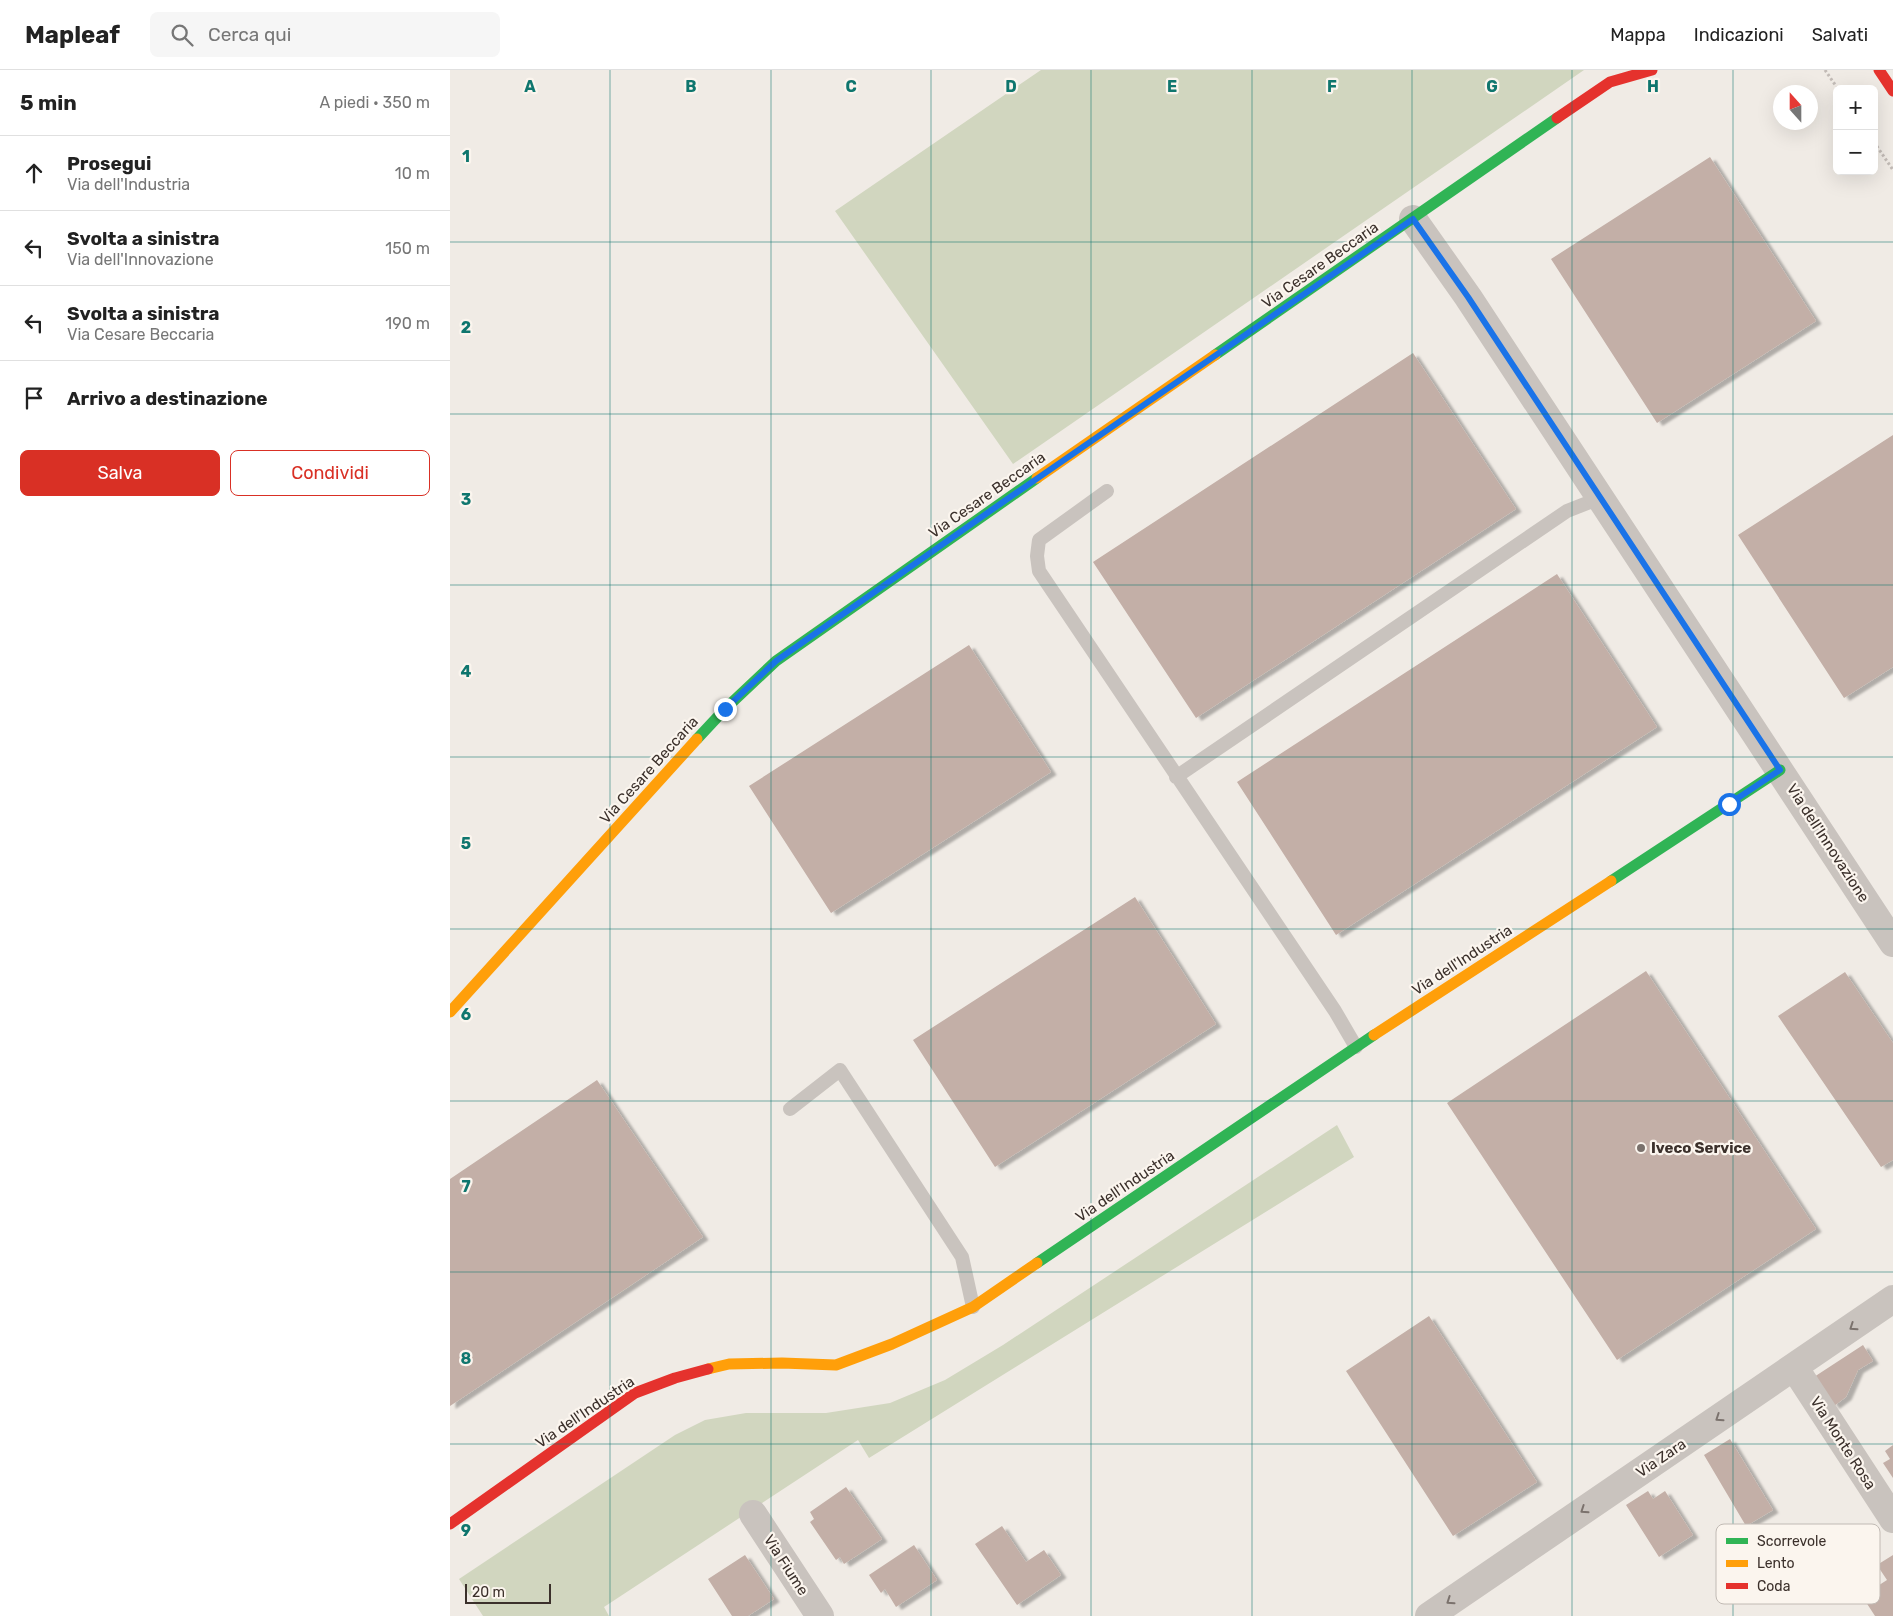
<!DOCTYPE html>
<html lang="it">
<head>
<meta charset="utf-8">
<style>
  body { margin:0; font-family:Rubik,sans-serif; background:#f6f6f6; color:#222 }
  .controls { position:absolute; right:15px; top:15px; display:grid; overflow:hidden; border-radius:8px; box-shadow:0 5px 20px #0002 }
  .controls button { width:45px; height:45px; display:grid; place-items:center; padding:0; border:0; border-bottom:1px solid #e0e0e0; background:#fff; color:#222; font:25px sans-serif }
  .compass { position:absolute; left:1323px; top:15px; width:45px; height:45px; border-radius:50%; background:#fff; box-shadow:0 5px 20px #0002; rotate:339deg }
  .scale { position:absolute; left:15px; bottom:12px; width:86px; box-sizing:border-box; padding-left:5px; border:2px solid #3b302b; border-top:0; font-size:14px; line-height:18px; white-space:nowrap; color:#3b302b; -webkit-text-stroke:4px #fbf5ee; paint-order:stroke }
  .stop { position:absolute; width:15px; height:15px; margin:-11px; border:4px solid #1a73e8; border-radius:50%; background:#fff }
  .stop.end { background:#1a73e8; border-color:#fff; box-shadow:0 1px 5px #0008 }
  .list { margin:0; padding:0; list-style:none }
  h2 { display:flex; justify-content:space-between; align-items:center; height:65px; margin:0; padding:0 20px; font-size:21px }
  h2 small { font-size:16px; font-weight:400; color:#767676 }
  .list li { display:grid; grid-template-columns:32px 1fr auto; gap:15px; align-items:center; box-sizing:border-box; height:75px; padding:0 20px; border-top:1px solid #e0e0e0 }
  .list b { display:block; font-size:19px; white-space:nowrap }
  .list p { margin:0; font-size:16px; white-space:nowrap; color:#767676 }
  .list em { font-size:16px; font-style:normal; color:#767676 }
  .actions { display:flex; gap:10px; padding:15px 20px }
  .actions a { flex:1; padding:11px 0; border:1px solid #d93025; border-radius:8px; text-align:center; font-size:18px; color:#d93025 }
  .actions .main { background:#d93025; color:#fff }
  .icon { flex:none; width:28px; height:28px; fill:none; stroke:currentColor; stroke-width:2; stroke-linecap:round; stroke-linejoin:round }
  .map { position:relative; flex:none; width:1443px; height:1546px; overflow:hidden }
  header { display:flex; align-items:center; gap:30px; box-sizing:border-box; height:70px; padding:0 25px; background:#fff; border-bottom:1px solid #e0e0e0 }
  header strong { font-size:24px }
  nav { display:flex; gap:28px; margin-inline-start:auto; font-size:18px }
  .search { width:350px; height:45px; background:#f6f6f6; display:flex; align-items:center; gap:12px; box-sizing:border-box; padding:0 18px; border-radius:8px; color:#767676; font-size:19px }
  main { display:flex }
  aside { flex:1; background:#fff }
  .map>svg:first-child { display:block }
</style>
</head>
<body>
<header>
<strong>Mapleaf</strong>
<div class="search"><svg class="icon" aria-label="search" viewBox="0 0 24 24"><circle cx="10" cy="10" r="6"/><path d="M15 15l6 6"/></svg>Cerca qui</div>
<nav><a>Mappa</a><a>Indicazioni</a><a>Salvati</a></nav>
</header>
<main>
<aside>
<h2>5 min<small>A piedi · 350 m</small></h2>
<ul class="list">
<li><svg class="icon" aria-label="ahead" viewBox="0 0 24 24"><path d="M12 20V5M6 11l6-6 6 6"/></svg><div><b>Prosegui</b><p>Via dell'Industria</p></div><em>10 m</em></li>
<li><svg class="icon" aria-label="left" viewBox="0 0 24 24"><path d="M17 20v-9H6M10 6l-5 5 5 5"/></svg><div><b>Svolta a sinistra</b><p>Via dell'Innovazione</p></div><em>150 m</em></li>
<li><svg class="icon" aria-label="left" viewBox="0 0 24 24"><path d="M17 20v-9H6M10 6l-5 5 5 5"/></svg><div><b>Svolta a sinistra</b><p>Via Cesare Beccaria</p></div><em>190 m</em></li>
<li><svg class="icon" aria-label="arrive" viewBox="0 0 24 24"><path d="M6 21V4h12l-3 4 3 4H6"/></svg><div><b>Arrivo a destinazione</b></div></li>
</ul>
<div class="actions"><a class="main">Salva</a><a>Condividi</a></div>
</aside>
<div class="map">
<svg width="1443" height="1546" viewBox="0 0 1443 1546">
  <defs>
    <filter id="shadow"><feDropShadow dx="5.5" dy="3" stdDeviation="1" flood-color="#0004"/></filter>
  </defs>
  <rect width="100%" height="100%" fill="#f0ebe5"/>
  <!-- green -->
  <path fill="#d1d6bf" d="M591,0H1134L563,394L385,141Z
    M887,1055L904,1087L419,1388L408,1370L154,1537L159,1546H33L9,1509L225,1365L255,1350L296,1343H376L440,1333L495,1310L553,1275Z"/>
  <!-- building -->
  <path fill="#c3afa7" filter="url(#shadow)" d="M1260,87L1366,251L1207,353L1101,189Z
    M963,283L1066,439L746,648L643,492Z
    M1443,365V597L1394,628L1288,465Z
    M1107,504L1207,657L886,865L787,712Z
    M519,575L601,702L381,843L299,716Z
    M685,827L766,954L545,1097L463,970Z
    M1196,901L1366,1159L1167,1290L997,1033Z
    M1395,902L1443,973V1090L1431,1097L1328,946Z
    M147,1010L253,1167L0,1336V1109Z
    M979,1246L1087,1412L1003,1466L896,1301Z
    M1413,1275L1423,1291L1408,1300L1396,1327L1384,1336L1364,1307Z
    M1280,1369L1323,1440L1296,1456L1254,1385Z
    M1443,1375V1408L1433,1393L1440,1389L1435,1381Z
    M396,1417L432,1469L394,1494L390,1487L386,1490L360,1452L364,1449L360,1442Z
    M1198,1421L1203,1429L1215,1421L1243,1465L1209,1487L1176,1435Z
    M552,1456L576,1492L594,1480L611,1505L567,1535L525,1474Z
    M464,1475L487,1510L446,1537L435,1519L431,1523L419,1505Z
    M295,1485L324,1529L298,1546H282L258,1509Z
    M1443,1485V1546H1425L1412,1526L1437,1510L1427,1495Z"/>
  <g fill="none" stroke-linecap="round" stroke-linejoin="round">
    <!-- path -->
    <path stroke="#c2bbb6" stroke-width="3" stroke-dasharray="2.5 2.5" stroke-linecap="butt" d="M1375,0L1388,19
      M1424,72L1443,100"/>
    <!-- lane -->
    <path stroke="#c9c3be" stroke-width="14" d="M657,421L589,470L587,486L589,501L885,941L906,977
      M726,707L1117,441L1150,428
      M340,1039L390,1000L512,1187L523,1237"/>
    <!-- street -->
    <path stroke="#c9c3be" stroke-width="28" d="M963,149L1018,227L1443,873
      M1344,1297L1443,1449
      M303,1444L370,1546
      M979,1546L1443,1229"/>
    <!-- fast -->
    <path stroke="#30b455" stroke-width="11" d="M765,285L1107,48
      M247,669L275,639L326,591L587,408
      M1161,811L1330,700
      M587,1193L924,965"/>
    <!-- slow -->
    <path stroke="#ff9f0a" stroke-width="11" d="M587,408L765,285
      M0,942L247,669
      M924,965L1161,811
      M258,1299L279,1294L332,1293L386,1295L442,1274L523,1237L587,1193"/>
    <!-- jam -->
    <path stroke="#e5322d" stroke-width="11" d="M1429,0L1443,21
      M1107,48L1160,12L1202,0
      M0,1454L185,1323L225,1308L258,1299"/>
  </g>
  <!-- one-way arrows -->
  <defs><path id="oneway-chevron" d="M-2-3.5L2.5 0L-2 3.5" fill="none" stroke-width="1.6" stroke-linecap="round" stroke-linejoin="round" transform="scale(1.25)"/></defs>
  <g stroke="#7b726d">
    <use href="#oneway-chevron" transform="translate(1403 1257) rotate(146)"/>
    <use href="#oneway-chevron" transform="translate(1269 1348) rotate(146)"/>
    <use href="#oneway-chevron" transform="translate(1134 1440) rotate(146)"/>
    <use href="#oneway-chevron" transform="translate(1000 1531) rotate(146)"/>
  </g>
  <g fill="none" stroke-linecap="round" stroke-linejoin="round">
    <!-- route -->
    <path stroke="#1a73e8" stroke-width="6" d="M275,639L326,591L553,432L963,149L1018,227L1330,700L1279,734"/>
  </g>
  <!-- grid -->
  <path fill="none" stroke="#0f766e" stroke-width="1" stroke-opacity="0.55" d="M160,0V1546M321,0V1546M481,0V1546M641,0V1546M802,0V1546M962,0V1546M1122,0V1546M1283,0V1546M0,172H1443M0,344H1443M0,515H1443M0,687H1443M0,859H1443M0,1031H1443M0,1202H1443M0,1374H1443"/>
  <!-- markers -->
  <circle fill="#7a716c" stroke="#fbf5ee" stroke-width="2" cx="1191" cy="1078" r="5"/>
  <g text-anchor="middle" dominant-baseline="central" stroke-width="4.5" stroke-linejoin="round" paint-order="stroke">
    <!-- street labels -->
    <g font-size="15" fill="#3b302b" stroke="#fbf5ee">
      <text transform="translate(870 195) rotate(-35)">Via Cesare Beccaria</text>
      <text transform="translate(537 425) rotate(-35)">Via Cesare Beccaria</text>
      <text transform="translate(199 700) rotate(-48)">Via Cesare Beccaria</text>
      <text transform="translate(1378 773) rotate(57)">Via dell'Innovazione</text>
      <text transform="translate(1012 890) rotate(-33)">Via dell'Industria</text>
      <text transform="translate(675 1116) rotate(-34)">Via dell'Industria</text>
      <text transform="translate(135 1342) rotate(-34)">Via dell'Industria</text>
      <text transform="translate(1393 1373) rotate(57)">Via Monte Rosa</text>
      <text transform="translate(1211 1388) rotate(-34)">Via Zara</text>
      <text transform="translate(336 1495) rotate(57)">Via Fiume</text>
    </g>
    <!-- poi labels -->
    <g font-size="15" font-weight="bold" fill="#3b302b" stroke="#fbf5ee" text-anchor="start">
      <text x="1201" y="1078">Iveco Service</text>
    </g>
  </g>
  <!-- legend -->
  <rect x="1266" y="1454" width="164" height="80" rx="8" fill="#fbf5ee" stroke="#c1bab4" stroke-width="1"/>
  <rect x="1276" y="1468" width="22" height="6" fill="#30b455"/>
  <rect x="1276" y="1490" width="22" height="7" fill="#ff9f0a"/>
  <rect x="1276" y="1513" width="22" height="6" fill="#e5322d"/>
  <g font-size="14" fill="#3b302b">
    <text x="1307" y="1476">Scorrevole</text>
    <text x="1307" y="1498">Lento</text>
    <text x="1307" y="1521">Coda</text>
  </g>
  <g font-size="16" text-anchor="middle" font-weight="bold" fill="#0f766e" stroke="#fbf5ee" stroke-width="4.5" stroke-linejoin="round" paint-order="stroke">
    <text x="80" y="22">A</text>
    <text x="241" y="22">B</text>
    <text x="401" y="22">C</text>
    <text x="561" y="22">D</text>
    <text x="722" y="22">E</text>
    <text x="882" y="22">F</text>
    <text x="1042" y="22">G</text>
    <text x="1203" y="22">H</text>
    <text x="16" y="92">1</text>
    <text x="16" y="263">2</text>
    <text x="16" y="435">3</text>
    <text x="16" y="607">4</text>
    <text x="16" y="779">5</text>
    <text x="16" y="950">6</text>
    <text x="16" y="1122">7</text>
    <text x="16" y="1294">8</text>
    <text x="16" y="1466">9</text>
  </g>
</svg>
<div class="controls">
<button>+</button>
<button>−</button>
</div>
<svg class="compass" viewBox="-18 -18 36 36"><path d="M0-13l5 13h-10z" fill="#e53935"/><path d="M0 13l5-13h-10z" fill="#767676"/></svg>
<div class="scale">20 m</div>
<div class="stop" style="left:1279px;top:734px"></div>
<div class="stop end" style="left:275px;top:639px"></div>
</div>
</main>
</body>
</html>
